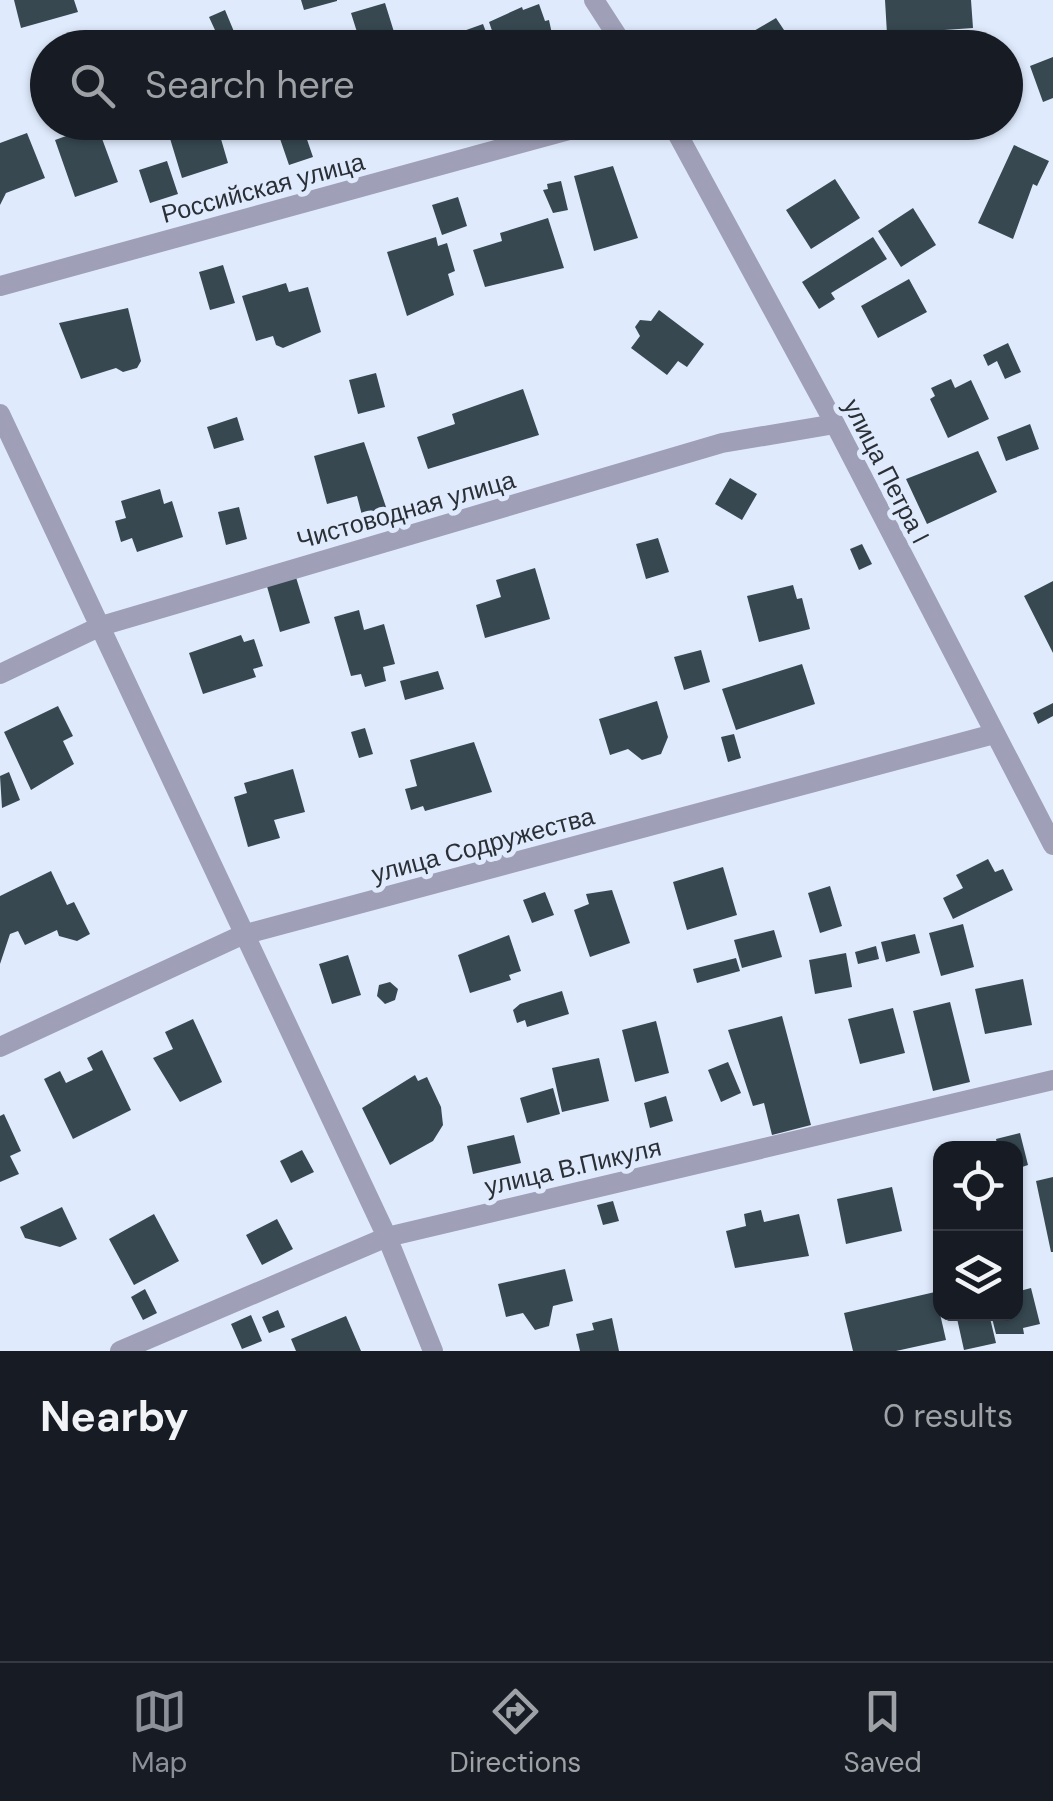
<!DOCTYPE html>
<html lang="en">
<head>
<meta charset="utf-8">
<style>
  body { margin:0; font-family:"DM Sans",sans-serif; background:#20242c; color:#f1f3f6 }
  .controls { position:absolute; right:30px; bottom:30px; display:grid; overflow:hidden; border-radius:20px; box-shadow:0 2px 8px #0004 }
  .controls button { width:90px; height:90px; display:grid; place-items:center; padding:0; border:0; border-bottom:2px solid #363941; background:#171b24; color:#f1f3f6; font:50px sans-serif }
  .list { margin:0; padding:0; list-style:none }
  h2 { display:flex; justify-content:space-between; align-items:center; height:130px; margin:0; padding:0 40px; font-size:42px }
  h2 small { font-size:32px; font-weight:400; color:#9ea1a6 }
  .icon { flex:none; width:55px; height:55px; fill:none; stroke:currentColor; stroke-width:2; stroke-linecap:round; stroke-linejoin:round }
  .map { position:relative; flex:none; width:1053px; height:1351px; overflow:hidden }
  .search { position:absolute; background:#171b24; box-shadow:0 2px 8px #0004; left:30px; right:30px; top:30px; height:110px; display:flex; align-items:center; gap:25px; box-sizing:border-box; padding:0 35px; border-radius:55px; color:#9ea1a6; font-size:38px }
  .sheet { height:310px; background:#171b24 }
  nav { display:flex; justify-content:space-around; align-items:center; box-sizing:border-box; height:140px; border-top:2px solid #363941; background:#171b24; font-size:28px; color:#9ea1a6 }
  nav a { display:grid; justify-items:center; gap:5px }
  nav .on { color:#8c9099 }
  .map>svg:first-child { display:block }
</style>
</head>
<body>
<div class="map">
<svg width="1053" height="1351" viewBox="0 0 1053 1351">
  <rect width="100%" height="100%" fill="#dfebfd"/>
  <!-- building -->
  <path fill="#374851" d="M14,0H74L78,12L21,28Z
    M301,0H337V1L304,10Z
    M885,0H971L973,28L887,34Z
    M385,3L399,48H362L351,13Z
    M539,4L545,21L549,20L555,48H498L489,22L522,7L523,10Z
    M225,10L235,34L220,41L209,17Z
    M776,18L784,30L755,47L747,35Z
    M483,24L492,48H419V47Z
    M1053,57V98L1043,102L1030,66Z
    M165,122H216L228,163L182,178Z
    M301,122L313,157L289,165L277,130Z
    M354,122H382V124L378,135L368,139L358,135Z
    M97,125L118,182L75,197L55,140Z
    M27,133L45,178L6,193L0,205V143Z
    M1014,145L1049,161L1037,186L1033,184L1013,239L978,223Z
    M167,161L178,194L150,203L139,170Z
    M613,166L638,238L594,251L574,176Z
    M835,179L860,218L811,249L786,210Z
    M561,181L568,210L553,213L543,190L548,189L547,184Z
    M458,197L467,226L442,235L432,205Z
    M913,208L936,245L901,267L878,231Z
    M548,218L564,268L485,287L473,250L502,241L500,233Z
    M436,237L438,246L447,243L455,271L448,274L454,295L407,316L387,252Z
    M873,237L887,259L831,293L835,299L819,309L802,282Z
    M223,265L235,303L210,310L199,272Z
    M909,279L927,312L878,338L861,306Z
    M286,283L289,292L308,287L321,332L283,348L276,345L273,336L256,341L242,296Z
    M128,308L141,361L137,368L123,372L116,368L81,379L59,323Z
    M659,310L704,344L687,367L678,361L667,375L631,348L640,336L635,327L640,320L651,321Z
    M1008,343L1021,372L1005,379L997,361L988,366L983,355Z
    M376,373L385,407L358,414L349,380Z
    M951,379L955,388L971,380L989,419L948,438L930,399L935,396L931,388Z
    M523,389L539,435L428,469L417,437L455,424L452,414Z
    M237,417L244,440L214,449L207,427Z
    M1030,424L1039,449L1006,461L997,437Z
    M364,442L388,513L363,519L357,496L327,504L314,456Z
    M978,451L997,492L927,524L906,479Z
    M730,478L757,494L742,520L715,504Z
    M160,489L164,504L172,501L183,537L137,552L132,538L121,542L115,521L126,518L121,501Z
    M239,507L247,539L226,545L218,512Z
    M658,538L669,572L646,579L636,544Z
    M862,544L872,564L859,570L850,549Z
    M535,568L550,619L485,638L476,605L501,597L496,580Z
    M295,574L310,623L280,632L266,583Z
    M1053,581V653L1024,596Z
    M793,585L797,599L802,598L810,629L759,642L747,596Z
    M359,610L364,630L384,624L395,664L383,667L386,681L365,687L361,674L351,676L334,617Z
    M241,635L244,642L254,639L263,666L253,669L256,677L203,694L189,653Z
    M701,650L710,682L684,690L674,657Z
    M802,664L815,704L736,730L722,689Z
    M438,671L444,689L405,700L400,681Z
    M657,701L668,737L661,754L642,760L628,749L610,755L599,719Z
    M1053,703V716L1038,724L1033,713Z
    M58,706L73,736L63,741L74,764L31,790L4,732Z
    M365,728L373,754L359,758L351,732Z
    M734,734L741,758L728,762L721,737Z
    M474,742L492,792L425,811L423,806L411,810L405,789L417,786L410,760Z
    M293,769L305,812L274,820L280,838L248,847L234,797L247,793L244,783Z
    M9,772L20,800L2,808L0,776Z
    M988,859L995,872L1003,869L1013,890L953,919L943,898L963,888L956,875Z
    M723,867L737,915L687,930L673,882Z
    M51,871L67,905L74,902L90,934L77,941L59,936L57,930L25,945L18,931L10,934L0,964V896Z
    M830,886L842,926L820,933L808,893Z
    M612,890L630,943L590,957L574,910L589,904L586,894Z
    M545,892L554,915L532,923L523,900Z
    M963,924L974,967L941,976L929,933Z
    M774,930L782,957L742,968L734,940Z
    M915,934L920,953L886,962L881,942Z
    M509,935L521,971L509,975L511,980L470,993L458,955Z
    M876,946L879,959L858,964L855,952Z
    M846,953L852,987L815,994L809,960Z
    M348,955L361,995L332,1004L319,964Z
    M736,958L740,971L697,983L693,969Z
    M1023,979L1032,1025L985,1034L975,989Z
    M390,982L398,989L395,1000L385,1004L377,996L379,985Z
    M562,991L569,1014L527,1027L525,1020L517,1023L513,1010L520,1004Z
    M950,1002L970,1082L933,1091L913,1011Z
    M893,1008L905,1053L860,1064L848,1019Z
    M782,1016L811,1125L772,1135L764,1103L753,1106L728,1030Z
    M193,1019L222,1082L180,1102L153,1058L173,1049L165,1032Z
    M656,1021L669,1073L635,1082L622,1030Z
    M102,1050L131,1110L73,1139L44,1079L60,1071L66,1083L93,1070L87,1058Z
    M599,1058L609,1101L562,1112L552,1068Z
    M728,1062L741,1093L721,1102L708,1070Z
    M415,1075L418,1081L427,1077L441,1107L443,1125L433,1141L390,1165L362,1108Z
    M553,1088L560,1114L527,1123L520,1098Z
    M666,1096L673,1121L650,1128L644,1103Z
    M4,1114L21,1151L10,1156L19,1174L0,1182V1116Z
    M1020,1133L1028,1165L1016,1169V1148H998L996,1139Z
    M514,1135L521,1163L473,1174L467,1146Z
    M302,1150L314,1172L291,1183L280,1161Z
    M1053,1177V1252H1051L1036,1181Z
    M892,1187L902,1231L846,1244L837,1199Z
    M940,1189V1217H939L933,1191Z
    M613,1201L619,1221L603,1225L597,1205Z
    M62,1207L77,1239L60,1247L25,1238L20,1227Z
    M761,1210L764,1222L799,1214L809,1256L735,1268L726,1231L746,1226L744,1214Z
    M154,1214L179,1261L134,1285L109,1239Z
    M277,1219L293,1249L262,1265L246,1235Z
    M565,1269L573,1301L553,1306L549,1326L535,1330L523,1313L506,1317L498,1284Z
    M1031,1288L1040,1324L1023,1328L1024,1334H996L991,1314H1016V1292Z
    M145,1289L157,1313L143,1320L131,1297Z
    M935,1292L946,1340L896,1351H853L844,1313Z
    M278,1310L285,1327L269,1333L262,1317Z
    M956,1314H989L996,1343L964,1350Z
    M251,1315L262,1341L242,1349L231,1324Z
    M346,1316L361,1351H296L291,1339Z
    M612,1318L619,1351H580L576,1334L594,1330L592,1323Z"/>
  <g fill="none" stroke-linecap="round" stroke-linejoin="round">
    <!-- minor -->
    <path stroke="#9f9fb8" stroke-width="20" d="M594,0L625,48
      M671,122L835,424L1053,845
      M0,286L598,122
      M0,414L387,1237L433,1351
      M0,674L101,626L722,443L835,424
      M0,1047L242,935L994,734
      M120,1351L387,1237L1053,1080"/>
  </g>
  <g text-anchor="middle" dominant-baseline="central" stroke-width="10" stroke-linejoin="round" paint-order="stroke">
    <!-- street labels -->
    <g font-size="25" fill="#2b2f36" stroke="#dfebfd">
      <text transform="translate(263 188) rotate(-15)">Российская улица</text>
      <text transform="translate(886 471) rotate(63)">улица Петра I</text>
      <text transform="translate(406 510) rotate(-16)">Чистоводная улица</text>
      <text transform="translate(483 845) rotate(-15)">улица Содружества</text>
      <text transform="translate(573 1167) rotate(-13)">улица В.Пикуля</text>
    </g>
  </g>
</svg>
<div class="controls">
<button><svg class="icon" aria-label="locate" viewBox="0 0 24 24"><circle cx="12" cy="12" r="6"/><path d="M12 2v4M12 18v4M2 12h4M18 12h4"/></svg></button>
<button><svg class="icon" aria-label="layers" viewBox="0 0 24 24"><path d="M12 4l9 5-9 5-9-5zM3 14l9 5 9-5"/></svg></button>
</div>
<div class="search"><svg class="icon" aria-label="search" viewBox="0 0 24 24"><circle cx="10" cy="10" r="6"/><path d="M15 15l6 6"/></svg>Search here</div>
</div>
<section class="sheet">
<h2>Nearby<small>0 results</small></h2>
<ul class="list">
</ul>
</section>
<nav>
<a class="on"><svg class="icon" aria-label="map" viewBox="0 0 24 24"><path d="M3 6l6-2 6 2 6-2v14l-6 2-6-2-6 2zM9 4v14M15 6v14"/></svg>Map</a>
<a><svg class="icon" aria-label="directions" viewBox="0 0 24 24"><path d="M12 3l9 9-9 9-9-9zM9 14v-3h6M13 9l2 2-2 2"/></svg>Directions</a>
<a><svg class="icon" aria-label="saved" viewBox="0 0 24 24"><path d="M7 4h10v16l-5-4-5 4z"/></svg>Saved</a>
</nav>
</body>
</html>
